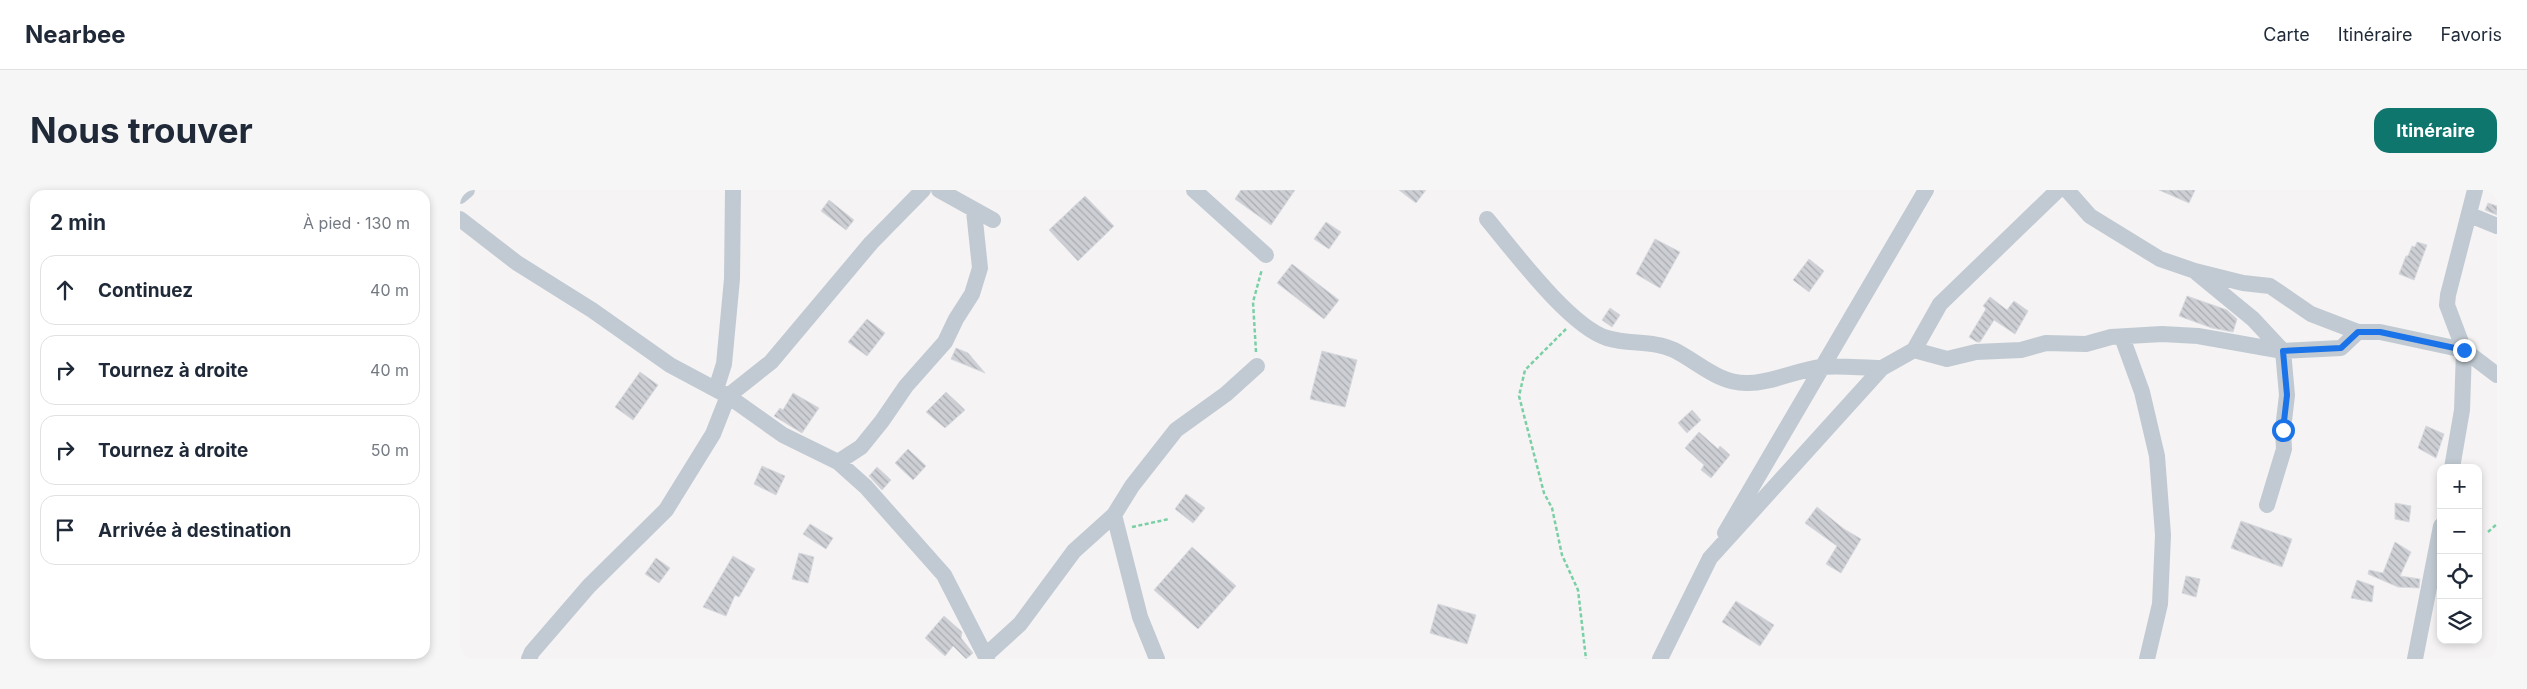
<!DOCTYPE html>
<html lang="fr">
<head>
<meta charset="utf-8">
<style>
  body { margin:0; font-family:Inter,sans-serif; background:#f6f6f7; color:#1f2937 }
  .controls { position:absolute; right:15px; bottom:15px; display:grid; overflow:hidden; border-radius:10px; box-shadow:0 2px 8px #0003 }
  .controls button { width:45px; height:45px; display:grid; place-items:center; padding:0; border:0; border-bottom:1px solid #e0e1e3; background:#fff; color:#1f2937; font:25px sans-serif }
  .stop { position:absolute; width:15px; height:15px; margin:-11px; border:4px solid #1a73e8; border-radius:50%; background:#fff }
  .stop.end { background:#1a73e8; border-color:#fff; box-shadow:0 1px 5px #0008 }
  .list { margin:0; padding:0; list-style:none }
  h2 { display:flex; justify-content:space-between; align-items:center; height:65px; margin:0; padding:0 20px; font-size:21px }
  h2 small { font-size:16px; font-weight:400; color:#747a83 }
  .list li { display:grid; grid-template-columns:32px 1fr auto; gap:15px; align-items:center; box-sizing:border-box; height:70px; margin:0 10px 10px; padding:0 10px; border:1px solid #e0e1e3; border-radius:15px }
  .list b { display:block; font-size:19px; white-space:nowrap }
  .list em { font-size:16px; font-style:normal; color:#747a83 }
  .icon { flex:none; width:28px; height:28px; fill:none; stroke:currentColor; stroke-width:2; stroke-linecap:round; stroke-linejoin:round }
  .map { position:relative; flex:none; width:2037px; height:469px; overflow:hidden; border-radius:15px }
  header { display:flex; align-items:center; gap:30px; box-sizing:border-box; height:70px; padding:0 25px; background:#fff; border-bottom:1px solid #e0e1e3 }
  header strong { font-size:24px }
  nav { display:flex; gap:28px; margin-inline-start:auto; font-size:18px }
  .intro { display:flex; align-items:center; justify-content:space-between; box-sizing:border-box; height:120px; padding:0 30px }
  h1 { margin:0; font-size:35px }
  .button { padding:12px 22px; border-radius:15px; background:#0f766e; color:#fff; font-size:18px; font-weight:700 }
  main { display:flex; gap:30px; padding:0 30px }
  aside { flex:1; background:#fff; border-radius:15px; box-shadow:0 2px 8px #0003 }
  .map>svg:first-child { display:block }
</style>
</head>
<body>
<header>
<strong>Nearbee</strong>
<nav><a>Carte</a><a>Itinéraire</a><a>Favoris</a></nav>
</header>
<div class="intro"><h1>Nous trouver</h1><a class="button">Itinéraire</a></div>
<main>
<aside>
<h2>2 min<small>À pied · 130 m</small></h2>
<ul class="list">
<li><svg class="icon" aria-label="ahead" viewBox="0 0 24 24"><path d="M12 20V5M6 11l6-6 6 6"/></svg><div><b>Continuez</b></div><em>40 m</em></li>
<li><svg class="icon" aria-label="right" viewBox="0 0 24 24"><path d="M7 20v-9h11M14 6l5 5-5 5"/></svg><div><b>Tournez à droite</b></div><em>40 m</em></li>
<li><svg class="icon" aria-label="right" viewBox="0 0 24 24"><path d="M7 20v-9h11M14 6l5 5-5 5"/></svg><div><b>Tournez à droite</b></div><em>50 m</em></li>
<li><svg class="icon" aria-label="arrive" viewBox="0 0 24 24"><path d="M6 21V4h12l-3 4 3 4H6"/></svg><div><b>Arrivée à destination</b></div></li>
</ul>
</aside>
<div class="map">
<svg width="2037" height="469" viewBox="0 0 2037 469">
  <defs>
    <pattern id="building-back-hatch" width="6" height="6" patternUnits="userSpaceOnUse" patternTransform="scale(1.25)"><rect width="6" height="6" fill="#cdcfd5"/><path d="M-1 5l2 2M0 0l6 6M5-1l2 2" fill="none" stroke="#a8abb0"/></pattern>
  </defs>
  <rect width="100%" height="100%" fill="#f5f3f3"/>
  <!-- building -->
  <path fill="url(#building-back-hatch)" stroke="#d7d9de" d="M781,0H835L811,35L775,9Z
    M939,0H966L956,13Z
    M1699,0H1735L1729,13Z
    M625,6L654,36L618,71L589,40Z
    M369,10L394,30L386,40L361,21Z
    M2028,13L2037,16V25L2025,20Z
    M866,32L881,42L869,59L854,49Z
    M1195,49L1220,62L1200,98L1176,84Z
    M1957,52L1967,55L1954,90L1939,84L1946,66H1948L1952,56L1955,57Z
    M1349,69L1364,81L1349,102L1333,90Z
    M832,74L879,110L864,129L817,93Z
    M1727,106L1767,120L1777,129L1773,142L1752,138L1719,126Z
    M1530,107L1547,120L1554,111L1568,121L1555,144L1534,130L1520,152H1517L1509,147L1526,119L1523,116Z
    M1150,118L1160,125L1152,137L1142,130Z
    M407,129L425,143L407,166L388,152Z
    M496,158L508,163L525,183L491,169Z
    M862,161L897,170L885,217L850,209Z
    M180,182L198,195L173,230L155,217Z
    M486,202L505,220L485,238L466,222Z
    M333,203L359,218L342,243L314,226L320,218L323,220Z
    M1232,220L1241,230L1227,243L1218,233Z
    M1966,236L1984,244L1976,268L1958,258Z
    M1239,242L1258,259L1260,256L1270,265L1251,288L1241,280L1244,275L1225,258Z
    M448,259L466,276L453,290L435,273Z
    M302,276L325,286L316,305L294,294Z
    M417,277L431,290L422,300L409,286Z
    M726,304L745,318L733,333L715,319Z
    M1935,313L1951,316L1949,332L1935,329Z
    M1357,317L1384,339L1401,349L1381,383L1366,374L1377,356L1345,333Z
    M1781,331L1832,349L1822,377L1771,358Z
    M350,334L373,348L366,359L343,344Z
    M1935,352L1951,362L1940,386L1960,389L1959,398L1938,397L1908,384L1909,380L1923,383Z
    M732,357L776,396L738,439L694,400Z
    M339,363L354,367L348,393L332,389Z
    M273,366L295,379L279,407L275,405L266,426L243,417Z
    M196,368L210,378L199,393L185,384Z
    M1726,386L1740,389L1736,407L1722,403Z
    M1897,390L1914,396L1912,412L1891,408Z
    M1276,411L1314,435L1300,456L1262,432Z
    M978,414L1016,425L1007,454L970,443Z
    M484,426L502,442L501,448L513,463L506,469L493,456L485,466L465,448Z"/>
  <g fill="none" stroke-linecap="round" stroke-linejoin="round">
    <!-- path -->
    <path stroke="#7ad0a6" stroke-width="2.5" stroke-dasharray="4 2.5" stroke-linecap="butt" d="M1106,139L1065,180L1059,206L1084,303L1092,318L1102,365L1118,400L1126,469
      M796,162L793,112L802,79
      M672,337L709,329
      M2028,342L2037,334"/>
    <!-- minor -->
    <path stroke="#c1cad2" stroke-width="16" d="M479,0L533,30
      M734,0L806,65
      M1607,0L1630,26L1700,69L1735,81L1783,93L1810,96L1851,124L1898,142H1920L2004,160L2037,185
      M0,6L7,0
      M2010,25L2037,36
      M0,29L57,73L132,120L210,175L268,206L323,245L378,272L406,297L484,385L527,469
      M1027,29C1053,60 1109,136 1147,148C1169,155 1193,150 1214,160C1238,172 1258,193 1286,193C1309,194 1337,180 1361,177C1380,175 1402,178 1422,178
      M1737,83L1793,129L1823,161L1827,205L1823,239L1824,259L1807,315
      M1662,147L1682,202L1697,266L1703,345L1700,414L1687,469
      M1454,160L1487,169L1516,162L1561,160L1586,153L1626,154L1651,147L1702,144L1738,146L1823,161L1881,158L1898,142
      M256,199L264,174L272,89L273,0
      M378,272L401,257L422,231L446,196L485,152L496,129L512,104L520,78L514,21
      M1992,278L2002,220L2004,160L1987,115L1988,105L2015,0
      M654,325L672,296L716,240L766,204L797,176
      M1265,343L1466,0
      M526,465L560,434L614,361L654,325L680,427L697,469
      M69,469L72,462L129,396L206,320L253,244L268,206L311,172L411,53L463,0
      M1200,469L1250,368L1422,178L1454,160L1480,114L1598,0
      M1955,469L1981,336"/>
  </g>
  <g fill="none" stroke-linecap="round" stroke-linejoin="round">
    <!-- route -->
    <path stroke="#1a73e8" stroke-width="6" d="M1823,240L1827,205L1823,161L1881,158L1898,142H1920L2004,160"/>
  </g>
</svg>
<div class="controls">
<button>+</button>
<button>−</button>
<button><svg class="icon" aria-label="locate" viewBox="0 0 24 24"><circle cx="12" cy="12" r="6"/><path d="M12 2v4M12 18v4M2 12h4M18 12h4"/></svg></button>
<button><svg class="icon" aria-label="layers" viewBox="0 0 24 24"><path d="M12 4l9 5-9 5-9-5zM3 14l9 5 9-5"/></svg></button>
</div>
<div class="stop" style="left:1823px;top:240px"></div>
<div class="stop end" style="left:2004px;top:160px"></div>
</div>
</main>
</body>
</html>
